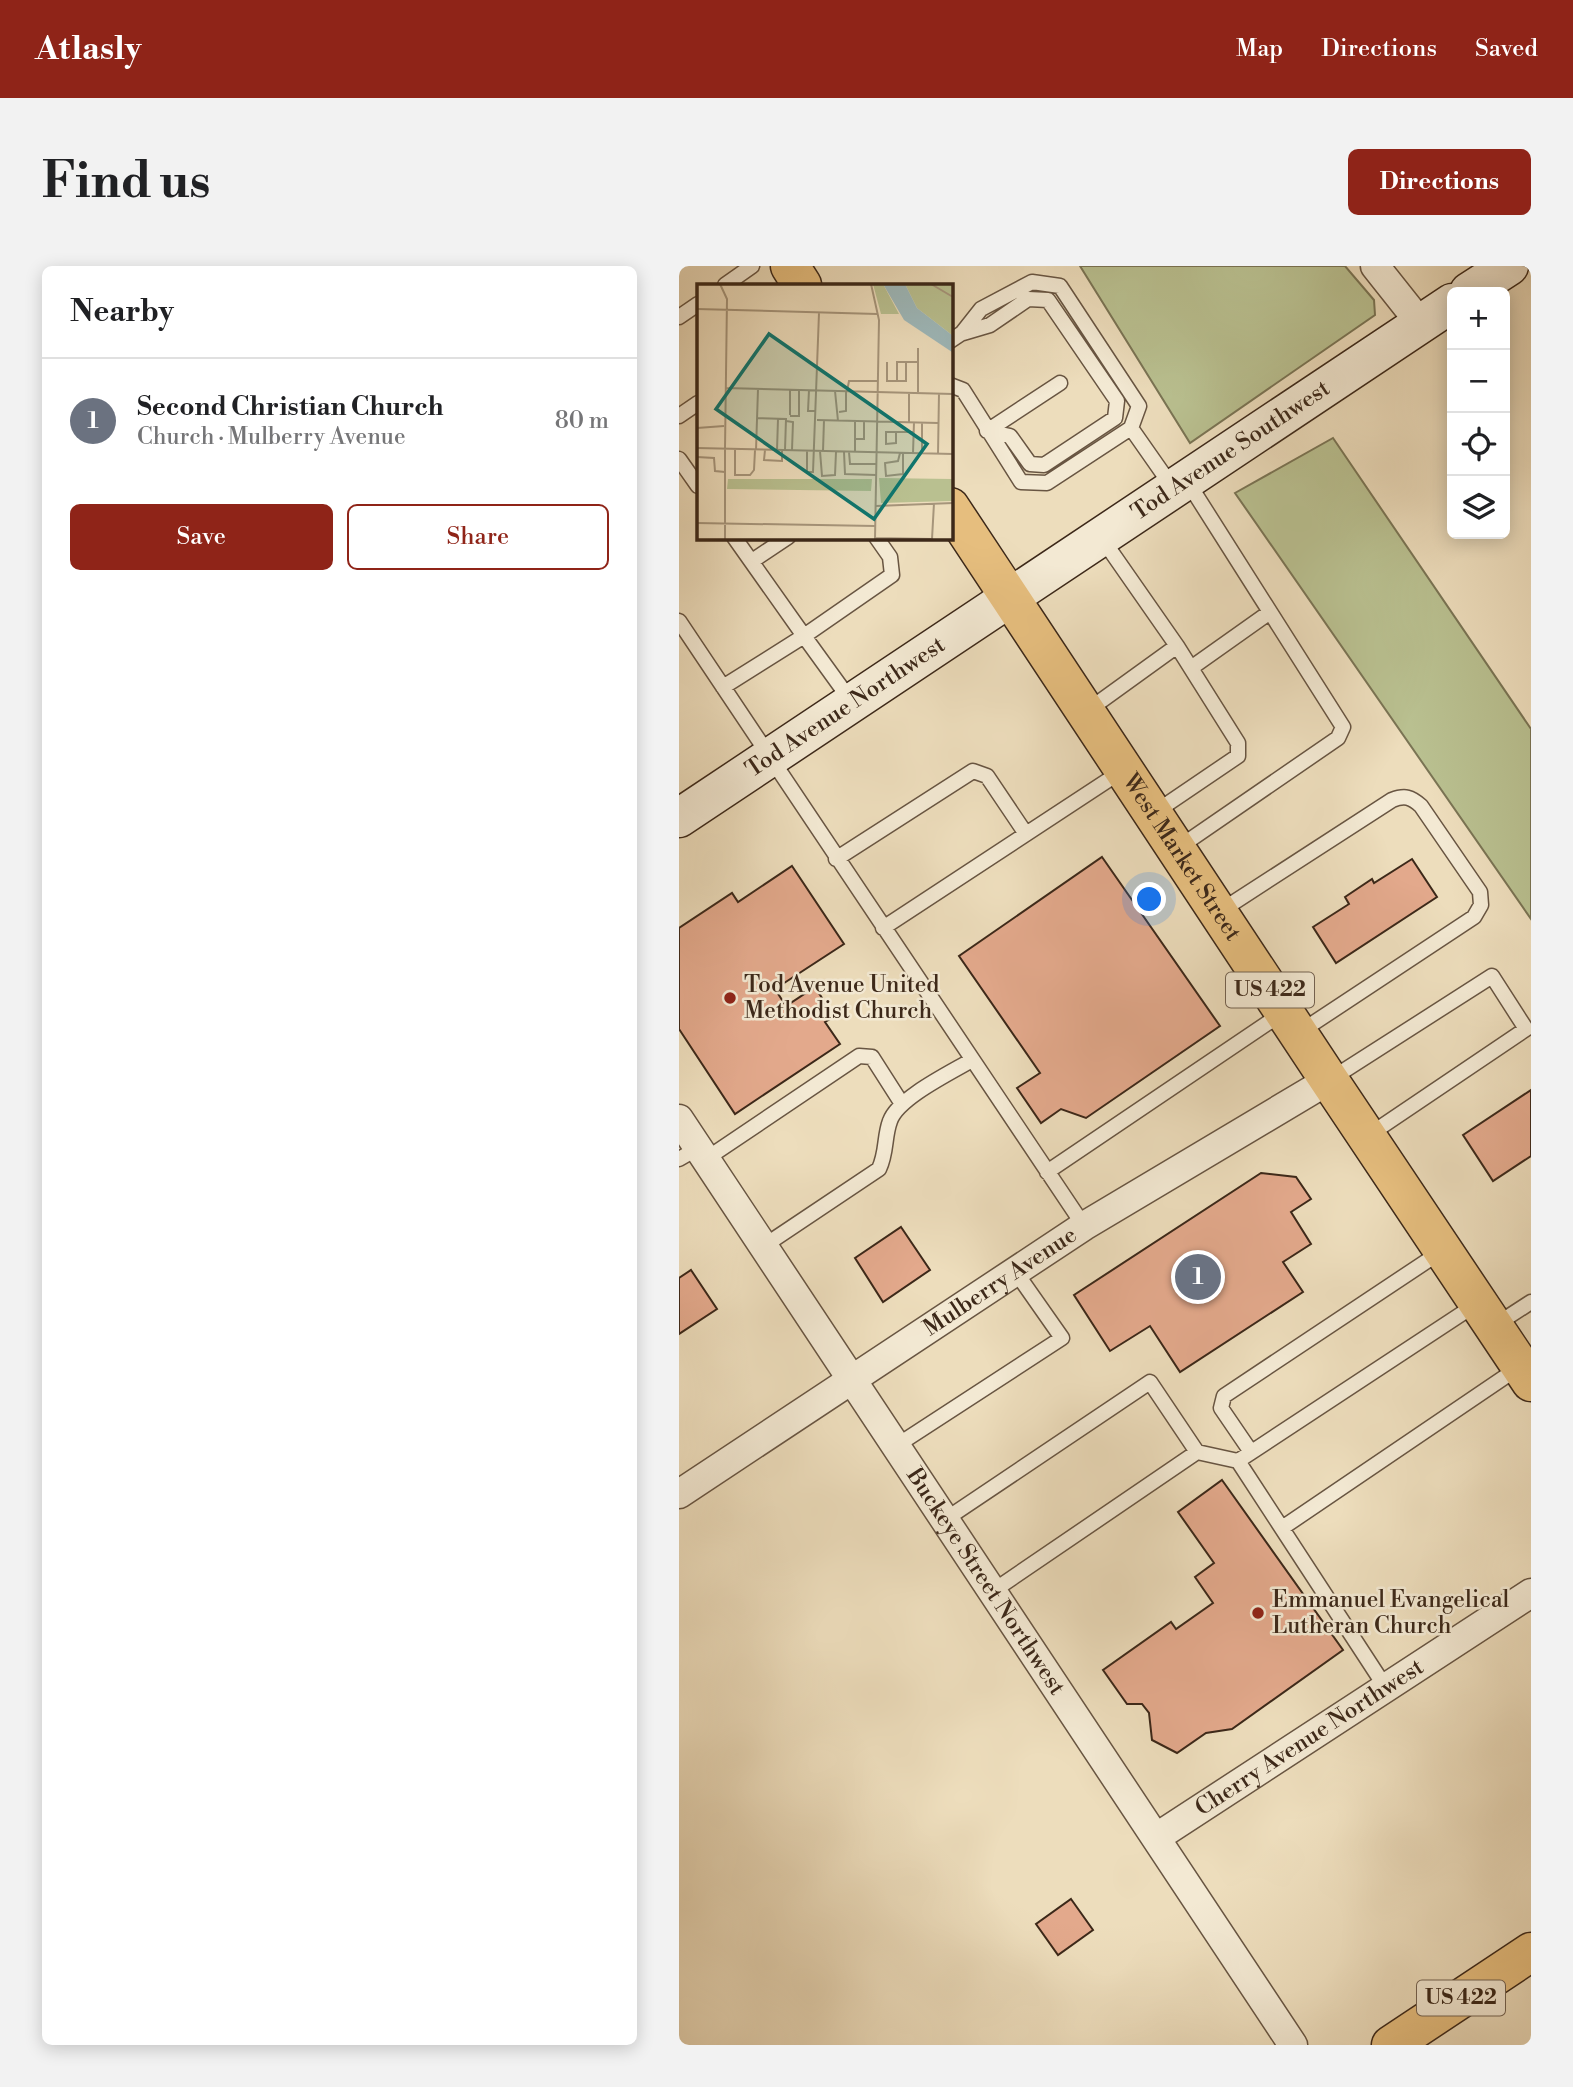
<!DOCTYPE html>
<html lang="en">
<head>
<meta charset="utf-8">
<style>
  body { margin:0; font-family:"Libre Bodoni",serif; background:#f2f2f2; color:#202124 }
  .controls { position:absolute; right:21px; top:21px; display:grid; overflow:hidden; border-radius:10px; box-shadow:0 4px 18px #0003 }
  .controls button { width:63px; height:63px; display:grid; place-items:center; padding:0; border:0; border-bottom:2px solid #e0e0e0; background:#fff; color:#202124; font:35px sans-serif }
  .you { position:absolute; left:471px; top:634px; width:24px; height:24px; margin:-18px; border:5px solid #fff; border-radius:50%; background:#1a73e8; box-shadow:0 0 0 10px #1a73e833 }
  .badge { display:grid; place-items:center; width:46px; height:46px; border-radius:50%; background:#8f2418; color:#fff; font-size:23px; font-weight:700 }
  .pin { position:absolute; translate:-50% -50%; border:4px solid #fff; box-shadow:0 2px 7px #0006 }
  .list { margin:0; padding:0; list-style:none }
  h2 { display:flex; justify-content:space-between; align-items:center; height:91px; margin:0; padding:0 28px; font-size:30px }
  h2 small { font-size:23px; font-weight:400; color:#757577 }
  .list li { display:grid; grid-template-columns:46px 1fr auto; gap:21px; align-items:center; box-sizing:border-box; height:126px; padding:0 28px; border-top:2px solid #e0e0e0 }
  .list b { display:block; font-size:26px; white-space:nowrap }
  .list p { margin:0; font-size:23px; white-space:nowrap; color:#757577 }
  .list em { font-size:23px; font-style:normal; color:#757577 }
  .actions { display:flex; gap:14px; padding:21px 28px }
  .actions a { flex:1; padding:16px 0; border:2px solid #8f2418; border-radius:10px; text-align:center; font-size:24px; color:#8f2418 }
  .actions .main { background:#8f2418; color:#fff }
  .icon { flex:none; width:38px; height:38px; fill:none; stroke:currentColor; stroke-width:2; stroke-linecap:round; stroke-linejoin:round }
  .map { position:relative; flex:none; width:852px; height:1779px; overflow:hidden; border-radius:10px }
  header { display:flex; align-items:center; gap:42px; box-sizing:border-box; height:98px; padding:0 35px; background:#8f2418; color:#fff }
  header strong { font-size:33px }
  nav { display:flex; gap:38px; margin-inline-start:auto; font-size:24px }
  .intro { display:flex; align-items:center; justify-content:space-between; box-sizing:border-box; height:168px; padding:0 42px }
  h1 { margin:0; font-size:49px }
  .button { padding:18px 32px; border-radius:10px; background:#8f2418; color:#fff; font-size:24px; font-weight:700 }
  main { display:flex; gap:42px; padding:0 42px }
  aside { flex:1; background:#fff; border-radius:10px; box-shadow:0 4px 18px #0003 }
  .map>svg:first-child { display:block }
</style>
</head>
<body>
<header>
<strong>Atlasly</strong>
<nav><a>Map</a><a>Directions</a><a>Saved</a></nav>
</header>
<div class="intro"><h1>Find us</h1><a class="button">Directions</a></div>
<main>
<aside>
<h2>Nearby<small></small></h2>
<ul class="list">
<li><span class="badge" style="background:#6b7280">1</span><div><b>Second Christian Church</b><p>Church · Mulberry Avenue</p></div><em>80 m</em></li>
</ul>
<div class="actions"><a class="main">Save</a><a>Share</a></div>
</aside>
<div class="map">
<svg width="852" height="1779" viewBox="0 0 852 1779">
  <rect width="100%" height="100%" fill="#edddbc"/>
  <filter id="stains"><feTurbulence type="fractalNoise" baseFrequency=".00286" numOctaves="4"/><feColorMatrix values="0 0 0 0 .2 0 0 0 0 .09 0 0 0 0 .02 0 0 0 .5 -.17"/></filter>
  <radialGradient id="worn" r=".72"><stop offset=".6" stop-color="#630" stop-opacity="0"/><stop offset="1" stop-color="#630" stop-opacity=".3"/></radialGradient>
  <!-- green -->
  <path fill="#b9c090" stroke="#7a7454" stroke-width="2" d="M401,0H666L695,34L696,49L511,177Z
    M654,172L852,463V653L556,227Z"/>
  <!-- building -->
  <path fill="#e3a98c" stroke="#3c2819" stroke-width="2" d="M423,591L541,760L407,852L382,843L362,857L338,822L361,807L280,690Z
    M733,593L758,631L657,697L634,661L670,638L666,631L693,613L695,617Z
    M113,600L165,678L96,723L107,740L136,721L155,751L146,756L161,778L56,848L0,763V662L53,627L59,636Z
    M852,824V890L814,915L784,869Z
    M582,907L617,911L632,933L612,946L632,978L604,996L624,1026L501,1106L471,1060L431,1085L395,1029Z
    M222,961L251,1004L204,1036L176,992Z
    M12,1004L38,1043L0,1068V1012Z
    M543,1214L664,1384L553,1463L527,1467L498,1487L473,1474L470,1447L463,1438H448L424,1404L492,1356L497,1363L534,1337L516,1311L535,1297L499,1246Z
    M392,1633L414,1664L379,1689L357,1658Z"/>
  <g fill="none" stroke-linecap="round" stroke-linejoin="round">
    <defs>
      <path id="lane" d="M46,19L73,0
        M0,51L19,38
        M284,67L311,59L349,33L369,34L438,135L436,152L365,199L351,198L331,170L308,165
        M271,75L283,67L302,43L353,16L381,20L460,140L452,162L368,217L342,216L284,124L271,119
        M0,150L19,137
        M452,162L494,222
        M308,165L381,117
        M0,193L19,220
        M55,271L125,370L213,309L211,291L197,271
        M422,271L498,380L559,477V490L475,547
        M73,295L109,271
        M0,355L405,960
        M512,402L591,346
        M44,421L125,370L172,435
        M408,445L498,380
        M499,582L659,472L664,461L508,215
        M157,593L294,505L308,510L347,568
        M540,646L713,534C726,529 732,531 742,540L801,626L802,639L795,651L621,766
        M204,662L443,505
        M652,813L813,710L847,763L690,869
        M0,893L19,882
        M27,893L180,790L193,791L223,838
        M368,906L605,746
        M85,980L200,903C208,886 205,871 211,855C219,832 271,807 293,794
        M815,1060L852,1036
        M217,1180L383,1072L336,1005
        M572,1186L542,1142L545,1130L763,985
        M267,1253L471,1116L518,1186
        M603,1262L839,1102
        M314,1325L518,1186L559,1195
        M707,1422L559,1195L799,1037"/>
      <g id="street">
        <path d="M696,0L742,58"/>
        <path id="s1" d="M0,853L614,1779"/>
        <path id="s2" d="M0,1228L405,960L650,814"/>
        <path id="s3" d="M478,1571L852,1327"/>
      </g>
      <g id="secondary">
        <path d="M790,26L830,0"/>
        <path id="s4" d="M0,552L773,37"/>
      </g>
      <g id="primary">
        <path d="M111,0L123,19"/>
        <path id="s5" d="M271,241L650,814L852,1116"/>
        <path d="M712,1779L852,1686"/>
      </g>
    </defs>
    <!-- lane casing -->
    <use href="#lane" stroke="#685542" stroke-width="17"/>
    <!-- street casing -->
    <use href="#street" stroke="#685542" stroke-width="31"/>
    <!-- secondary casing -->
    <use href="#secondary" stroke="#3c2819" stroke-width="41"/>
    <!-- primary casing -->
    <use href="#primary" stroke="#3c2819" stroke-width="41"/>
    <!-- lane -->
    <use href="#lane" stroke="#f3e9d3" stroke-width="14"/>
    <!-- street -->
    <use href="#street" stroke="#f3e9d3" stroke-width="28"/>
    <!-- secondary -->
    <use href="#secondary" stroke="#f3e9d3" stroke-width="38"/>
    <!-- primary -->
    <use href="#primary" stroke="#e6be7e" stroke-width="38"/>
  </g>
  <!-- markers -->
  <g fill="#8f2418" stroke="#f3e9d3" stroke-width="2.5">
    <circle cx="51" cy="732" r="7"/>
    <circle cx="579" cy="1347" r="7"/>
  </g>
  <g text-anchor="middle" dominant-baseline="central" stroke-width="5" stroke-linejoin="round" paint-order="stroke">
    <!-- shield labels -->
    <g fill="#f3e9d3" stroke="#736251" stroke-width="2">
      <rect x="547" y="706.5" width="88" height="35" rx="5"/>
      <rect x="738" y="1714.5" width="88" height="35" rx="5"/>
    </g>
    <g font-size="21" font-weight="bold" fill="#3c2819">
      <text x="591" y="724">US 422</text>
      <text x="782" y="1732">US 422</text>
    </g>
    <!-- street labels -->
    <g font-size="23" fill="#3c2819" stroke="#f3e9d3">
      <text stroke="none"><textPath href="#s4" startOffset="663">Tod Avenue Southwest</textPath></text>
      <text stroke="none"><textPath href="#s4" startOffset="200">Tod Avenue Northwest</textPath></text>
      <text stroke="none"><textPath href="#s5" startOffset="420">West Market Street</textPath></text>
      <text stroke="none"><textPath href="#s2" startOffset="385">Mulberry Avenue</textPath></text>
      <text stroke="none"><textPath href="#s1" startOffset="555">Buckeye Street Northwest</textPath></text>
      <text stroke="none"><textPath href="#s3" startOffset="182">Cherry Avenue Northwest</textPath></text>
    </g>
    <!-- poi labels -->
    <g font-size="23" fill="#3c2819" stroke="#f3e9d3" text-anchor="start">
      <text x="65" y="719">Tod Avenue United<tspan x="65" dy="26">Methodist Church</tspan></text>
      <text x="593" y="1334">Emmanuel Evangelical<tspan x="593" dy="26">Lutheran Church</tspan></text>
    </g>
  </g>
  <!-- overview -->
  <g transform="translate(18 18)">
    <rect width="256" height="256" fill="#edddbc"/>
    <path d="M176,0H186L202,30H184ZM208,0H255V51L220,24ZM182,194L255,195V217L184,219ZM31,195H175L174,207L30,205Z" fill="#b9c090"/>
    <path d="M186,0H208L220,24L255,51V68L207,36Z" fill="#9eb9bb"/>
    <path fill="none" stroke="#a6957b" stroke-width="2" d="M23,0L30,15L28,165M174,0L182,36L178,255M234,0L256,13M0,25L180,30M190,78V97H209V78M200,96V78H221V64M28,104L256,110M112,106L111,127H119M138,107L141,137M150,107L152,97H181M221,108V78M142,128L149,127V107M93,131V105M93,132H102V106M60,134L89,135L88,166M120,136L241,139M89,137L96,138L95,166M212,138V108M0,144L27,142M199,148V159L189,160V148H216M159,155H167V137M0,164L256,170M28,165V255M38,165V191H53L57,186L58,166M59,166L61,105M68,166L67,176L85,177V166M80,166L81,135M110,167V188H116L122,29M123,167L125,192L138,191L139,168M126,167L127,136M147,168L148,190L179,191M152,168L153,180H180M158,168V137M203,169L201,177L188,179L189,192L206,190V169M216,169L217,138M225,170V138M241,170L242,109M0,173L17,174L18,187L28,188M179,222L256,219M0,239L178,242M179,254L235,255L237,219"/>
    <path fill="#0f766e" fill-opacity="0.15" stroke="#0f766e" stroke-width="3.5" d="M72,50L230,160L177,235L19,125Z"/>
    <rect width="256" height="256" fill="none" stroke="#3c2819" stroke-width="3.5"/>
  </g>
  <rect width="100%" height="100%" filter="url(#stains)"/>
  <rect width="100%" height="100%" fill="url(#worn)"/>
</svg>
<div class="controls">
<button>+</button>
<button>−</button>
<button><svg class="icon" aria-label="locate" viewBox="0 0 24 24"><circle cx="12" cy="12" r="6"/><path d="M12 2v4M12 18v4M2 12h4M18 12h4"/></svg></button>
<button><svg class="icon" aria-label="layers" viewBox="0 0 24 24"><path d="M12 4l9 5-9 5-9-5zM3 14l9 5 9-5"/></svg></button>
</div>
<div class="you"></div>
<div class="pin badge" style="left:519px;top:1011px;background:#6b7280">1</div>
</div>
</main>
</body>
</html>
